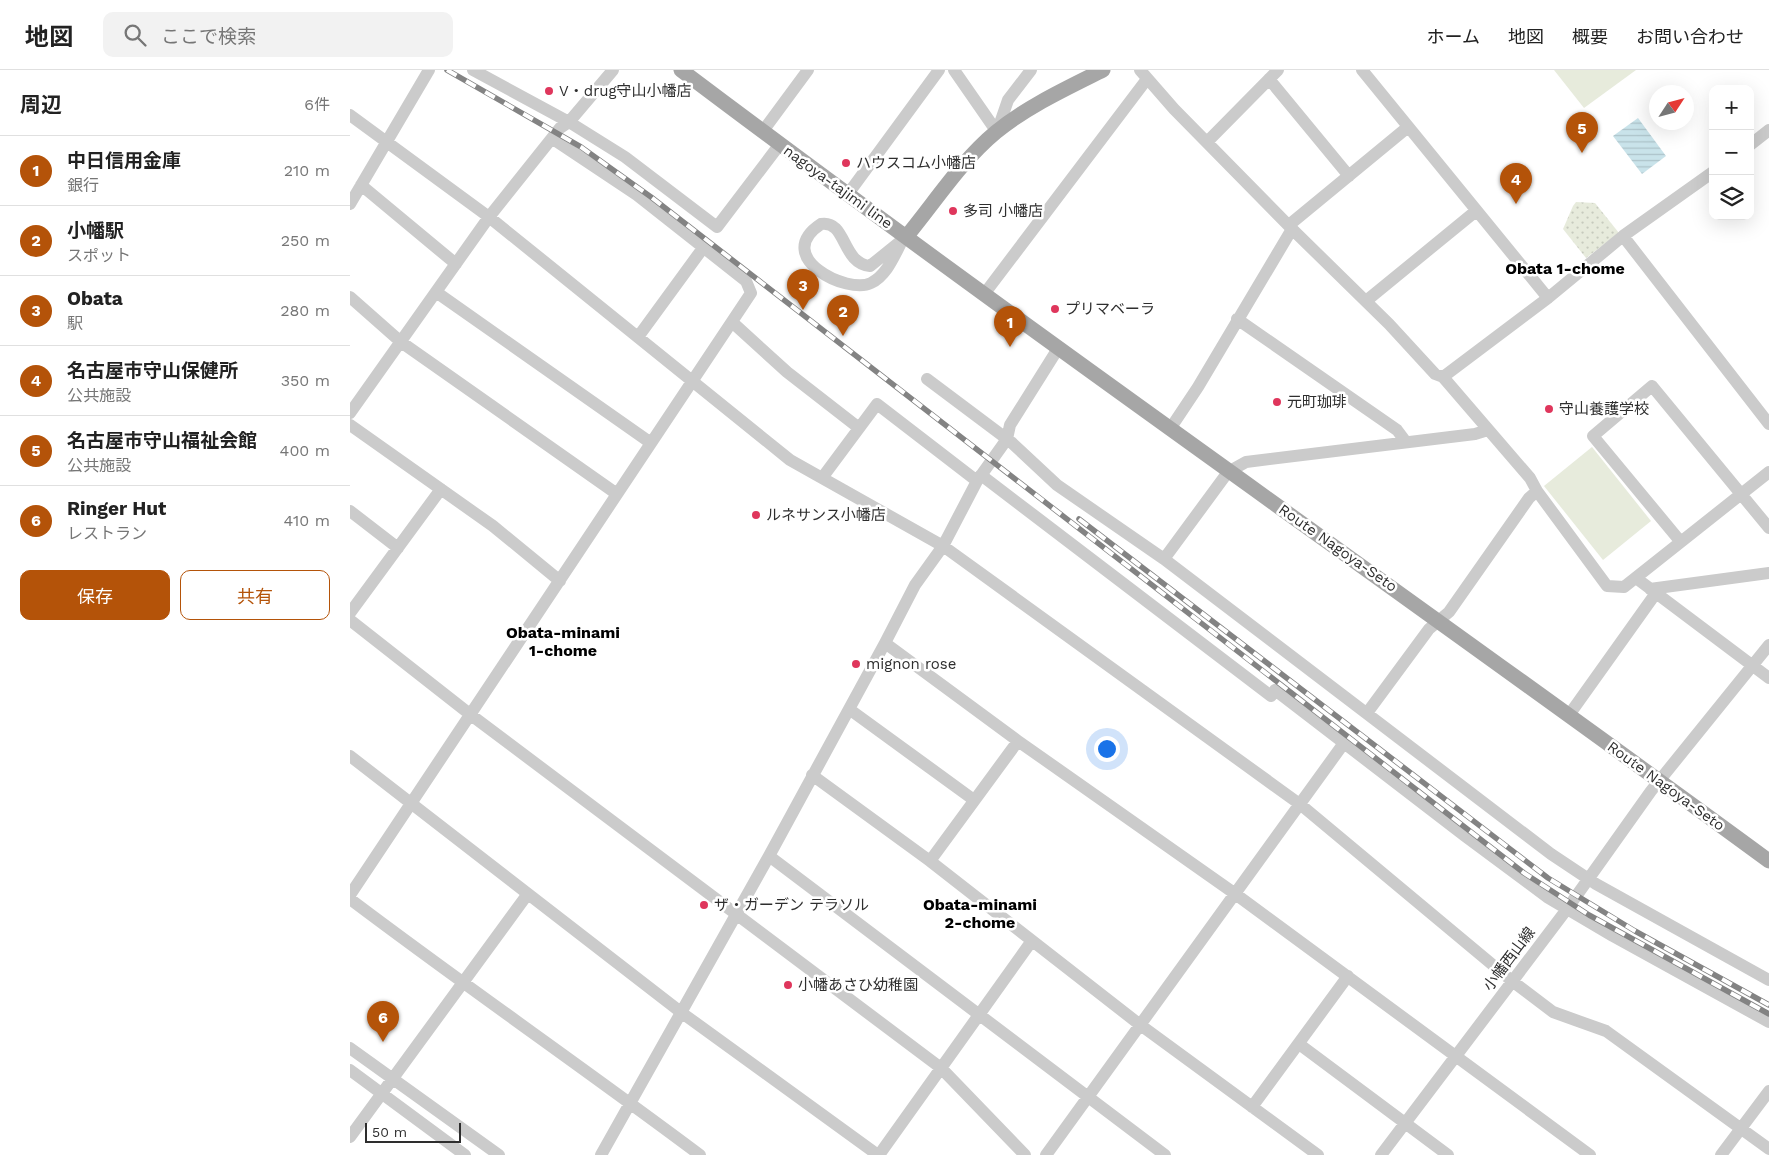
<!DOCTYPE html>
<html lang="ja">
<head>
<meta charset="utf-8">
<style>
  body { margin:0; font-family:"Work Sans","Noto Sans JP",sans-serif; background:#f2f2f2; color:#222 }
  .controls { position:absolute; right:15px; top:15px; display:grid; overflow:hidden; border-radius:10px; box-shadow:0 5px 20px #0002 }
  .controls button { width:45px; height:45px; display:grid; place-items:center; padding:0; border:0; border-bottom:1px solid #e0e0e0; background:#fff; color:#222; font:25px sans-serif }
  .compass { position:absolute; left:1299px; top:15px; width:45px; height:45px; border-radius:50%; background:#fff; box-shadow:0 5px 20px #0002; rotate:54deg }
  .scale { position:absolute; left:15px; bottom:12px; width:96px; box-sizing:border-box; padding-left:5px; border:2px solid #2e2e2e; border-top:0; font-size:14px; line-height:18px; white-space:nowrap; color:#2e2e2e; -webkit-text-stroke:4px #fff; paint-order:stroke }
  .you { position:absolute; left:756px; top:678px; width:18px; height:18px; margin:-12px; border:4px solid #fff; border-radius:50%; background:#1a73e8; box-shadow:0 0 0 8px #1a73e833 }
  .badge { display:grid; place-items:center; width:32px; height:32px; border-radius:50%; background:#b45309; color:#fff; font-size:16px; font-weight:700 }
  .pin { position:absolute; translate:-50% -41px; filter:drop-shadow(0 1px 2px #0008) }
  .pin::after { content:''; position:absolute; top:26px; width:18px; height:15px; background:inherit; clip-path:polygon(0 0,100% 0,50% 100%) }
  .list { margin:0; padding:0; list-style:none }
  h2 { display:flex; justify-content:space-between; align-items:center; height:65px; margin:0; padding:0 20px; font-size:21px }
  h2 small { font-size:16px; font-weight:400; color:#767676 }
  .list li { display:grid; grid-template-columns:32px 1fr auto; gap:15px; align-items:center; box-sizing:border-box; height:70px; padding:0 20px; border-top:1px solid #e0e0e0 }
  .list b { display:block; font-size:19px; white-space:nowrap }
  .list p { margin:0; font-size:16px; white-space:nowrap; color:#767676 }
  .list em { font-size:16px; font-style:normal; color:#767676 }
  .actions { display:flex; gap:10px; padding:15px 20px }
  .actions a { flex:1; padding:11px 0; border:1px solid #b45309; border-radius:10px; text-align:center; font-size:18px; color:#b45309 }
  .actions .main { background:#b45309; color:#fff }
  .icon { flex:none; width:28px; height:28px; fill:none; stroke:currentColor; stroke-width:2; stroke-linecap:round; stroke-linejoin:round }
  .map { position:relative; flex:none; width:1419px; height:1085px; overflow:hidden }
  header { display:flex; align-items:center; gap:30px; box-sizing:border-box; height:70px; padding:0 25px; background:#fff; border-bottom:1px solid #e0e0e0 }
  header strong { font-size:24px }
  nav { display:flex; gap:28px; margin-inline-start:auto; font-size:18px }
  .search { width:350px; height:45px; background:#f2f2f2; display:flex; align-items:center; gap:12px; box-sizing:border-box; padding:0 18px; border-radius:10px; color:#767676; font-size:19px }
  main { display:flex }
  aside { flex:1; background:#fff }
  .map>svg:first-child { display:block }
</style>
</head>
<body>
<header>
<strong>地図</strong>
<div class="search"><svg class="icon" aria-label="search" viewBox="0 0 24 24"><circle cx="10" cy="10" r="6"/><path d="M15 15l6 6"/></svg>ここで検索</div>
<nav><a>ホーム</a><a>地図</a><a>概要</a><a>お問い合わせ</a></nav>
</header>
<main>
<aside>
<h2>周辺<small>6件</small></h2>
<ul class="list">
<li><span class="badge">1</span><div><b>中日信用金庫</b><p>銀行</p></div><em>210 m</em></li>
<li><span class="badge">2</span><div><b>小幡駅</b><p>スポット</p></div><em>250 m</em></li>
<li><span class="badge">3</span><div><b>Obata</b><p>駅</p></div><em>280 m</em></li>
<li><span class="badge">4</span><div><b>名古屋市守山保健所</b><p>公共施設</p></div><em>350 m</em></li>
<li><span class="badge">5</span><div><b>名古屋市守山福祉会館</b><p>公共施設</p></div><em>400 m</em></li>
<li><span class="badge">6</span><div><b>Ringer Hut</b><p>レストラン</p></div><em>410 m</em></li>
</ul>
<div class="actions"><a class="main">保存</a><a>共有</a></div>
</aside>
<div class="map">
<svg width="1419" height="1085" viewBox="0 0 1419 1085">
  <defs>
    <pattern id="park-dots" width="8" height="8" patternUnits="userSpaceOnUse" patternTransform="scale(1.25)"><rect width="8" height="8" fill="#e7ebdc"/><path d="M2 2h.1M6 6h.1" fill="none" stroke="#c6cabd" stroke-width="1.8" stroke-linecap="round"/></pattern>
    <pattern id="water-rules" width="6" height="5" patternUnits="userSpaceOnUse" patternTransform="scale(1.25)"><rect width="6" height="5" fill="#c9e3ea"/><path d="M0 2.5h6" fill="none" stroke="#adc3c9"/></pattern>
  </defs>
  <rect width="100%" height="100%" fill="#fff"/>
  <!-- green -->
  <path fill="#e7ebdc" d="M1204,0H1286L1234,38Z
    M1242,377L1301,451L1253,490L1194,416Z"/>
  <!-- park -->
  <path fill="url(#park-dots)" d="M1226,132L1245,133L1269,163L1236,188L1213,159L1223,136Z"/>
  <!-- water -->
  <path fill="url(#water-rules)" d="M1288,48L1316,86L1292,104L1263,66Z"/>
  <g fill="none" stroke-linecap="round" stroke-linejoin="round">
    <!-- minor -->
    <path stroke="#cbcbcb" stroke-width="12" d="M123,0L219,52L275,87L367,157L430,74
      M604,0L647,62L658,30L681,0
      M790,0L824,39L942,159L1039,254L1085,304L1093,307L1180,408L1187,421L1257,516L1274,517L1419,402
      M1012,0L1198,228
      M919,9L999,106
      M0,45L139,147L440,390L593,476L951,735L1162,911L1203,942L1256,961L1419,1079
      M413,61L458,0
      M858,71L928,0
      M1400,75L1419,60
      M11,115L106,194
      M498,124L589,0
      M0,134L79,0
      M939,155L1058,57
      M1273,166L1419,354
      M552,171C544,186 537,205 521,213C498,225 421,187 471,154C497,150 491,193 520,196L556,167
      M86,222L301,373
      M635,223L797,9
      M0,227L51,272L267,424
      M1016,231L1126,141
      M887,249L1047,360L1056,372
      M382,252L437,302L509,358
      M288,267L353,178
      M1093,307L1198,228L1273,166L1363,102
      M577,309L661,372L707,415L814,489L1201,784L1246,814L1419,910
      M0,343L139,147L210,58L219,52L263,0
      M0,355L143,456L210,511
      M820,359L848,317L942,159
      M631,405L921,626L925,620L1115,766L1197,827L1263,866L1419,952
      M472,408L527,334L627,411
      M0,441L48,478
      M1330,471L1243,366L1302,316L1419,458
      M814,489L878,402L896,392L1125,364L1138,360
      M1286,508L1419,608
      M1300,519L1419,503
      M0,543L91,419
      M0,550L121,645L591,998L675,1085
      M535,573L668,671L884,823L1240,1085
      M499,639L624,730
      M1017,643L1079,559L1099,542L1179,428L1187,421
      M1219,645L1306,523
      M0,686L332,943L528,1085
      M462,705L580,791L789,954L968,1085
      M419,786L815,1085
      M580,791L668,671
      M0,825L401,223L396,211L287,125L203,69
      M0,829C115,916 234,998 350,1085
      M949,974L1098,1085
      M0,978L149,1085
      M0,1000L115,1085
      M902,1037L998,906
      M0,1067L177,825
      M251,1085L419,786L535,573L565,515L593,476L627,411L657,369L660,355L709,277
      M529,1085L681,872
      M696,1085L994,673
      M1031,1085L1217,839L1301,721L1419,575
      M1371,1085L1419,1021"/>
    <!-- major -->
    <path stroke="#a6a6a6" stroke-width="15" d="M331,0C689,270 1058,526 1419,791
      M556,167C585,132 611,91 646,62C678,36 717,18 753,0"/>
    <defs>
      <path id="rail" d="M97,0L231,77L301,127L1174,803L1239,845L1419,944
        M729,449L1198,808L1285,861L1419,935"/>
    </defs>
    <!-- rail casing -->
    <use href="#rail" stroke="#838383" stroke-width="5.5"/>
    <!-- rail -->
    <use href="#rail" stroke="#fff" stroke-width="4" stroke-dasharray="11" stroke-linecap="butt"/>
  </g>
  <!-- markers -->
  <g fill="#df365c" stroke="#fff" stroke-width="2">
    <circle cx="199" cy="21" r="5"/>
    <circle cx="496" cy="93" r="5"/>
    <circle cx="603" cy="141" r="5"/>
    <circle cx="705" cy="239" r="5"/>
    <circle cx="927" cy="332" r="5"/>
    <circle cx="1199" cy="339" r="5"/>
    <circle cx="406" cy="445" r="5"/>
    <circle cx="506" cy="594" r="5"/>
    <circle cx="354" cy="835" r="5"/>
    <circle cx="438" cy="915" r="5"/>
  </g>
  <g text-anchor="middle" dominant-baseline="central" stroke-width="5" stroke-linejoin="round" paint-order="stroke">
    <!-- poi labels -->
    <g font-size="15" fill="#2e2e2e" stroke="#fff" text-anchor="start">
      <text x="209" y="21">V・drug守山小幡店</text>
      <text x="506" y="93">ハウスコム小幡店</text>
      <text x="613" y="141">多司 小幡店</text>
      <text x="715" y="239">プリマベーラ</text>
      <text x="937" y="332">元町珈琲</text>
      <text x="1209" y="339">守山養護学校</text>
      <text x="416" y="445">ルネサンス小幡店</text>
      <text x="516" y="594">mignon rose</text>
      <text x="364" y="835">ザ・ガーデン テラソル</text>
      <text x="448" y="915">小幡あさひ幼稚園</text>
    </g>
    <!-- street labels -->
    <g font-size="15" fill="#2e2e2e" stroke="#fff">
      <text transform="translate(488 117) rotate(36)">nagoya-tajimi line</text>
      <text transform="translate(988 478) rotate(35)">Route Nagoya-Seto</text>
      <text transform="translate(1316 716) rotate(36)">Route Nagoya-Seto</text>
      <text transform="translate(1159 889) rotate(-53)">小幡西山線</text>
    </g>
    <!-- neighbourhood labels -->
    <g font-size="16" font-weight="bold" fill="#000" stroke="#fff">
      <text x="1215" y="198">Obata 1-chome</text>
      <text x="213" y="562">Obata-minami<tspan x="213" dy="18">1-chome</tspan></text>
      <text x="630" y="834">Obata-minami<tspan x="630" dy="18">2-chome</tspan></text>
    </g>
  </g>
</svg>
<div class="controls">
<button>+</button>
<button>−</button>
<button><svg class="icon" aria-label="layers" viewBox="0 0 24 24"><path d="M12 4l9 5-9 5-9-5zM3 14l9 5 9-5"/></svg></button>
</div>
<svg class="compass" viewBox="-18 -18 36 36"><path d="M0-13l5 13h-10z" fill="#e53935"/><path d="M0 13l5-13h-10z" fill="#767676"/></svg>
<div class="scale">50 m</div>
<div class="you"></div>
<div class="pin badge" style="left:660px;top:277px">1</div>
<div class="pin badge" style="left:493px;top:266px">2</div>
<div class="pin badge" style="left:453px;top:240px">3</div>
<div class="pin badge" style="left:1166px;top:134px">4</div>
<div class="pin badge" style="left:1232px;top:83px">5</div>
<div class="pin badge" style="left:33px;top:972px">6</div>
</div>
</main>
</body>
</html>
